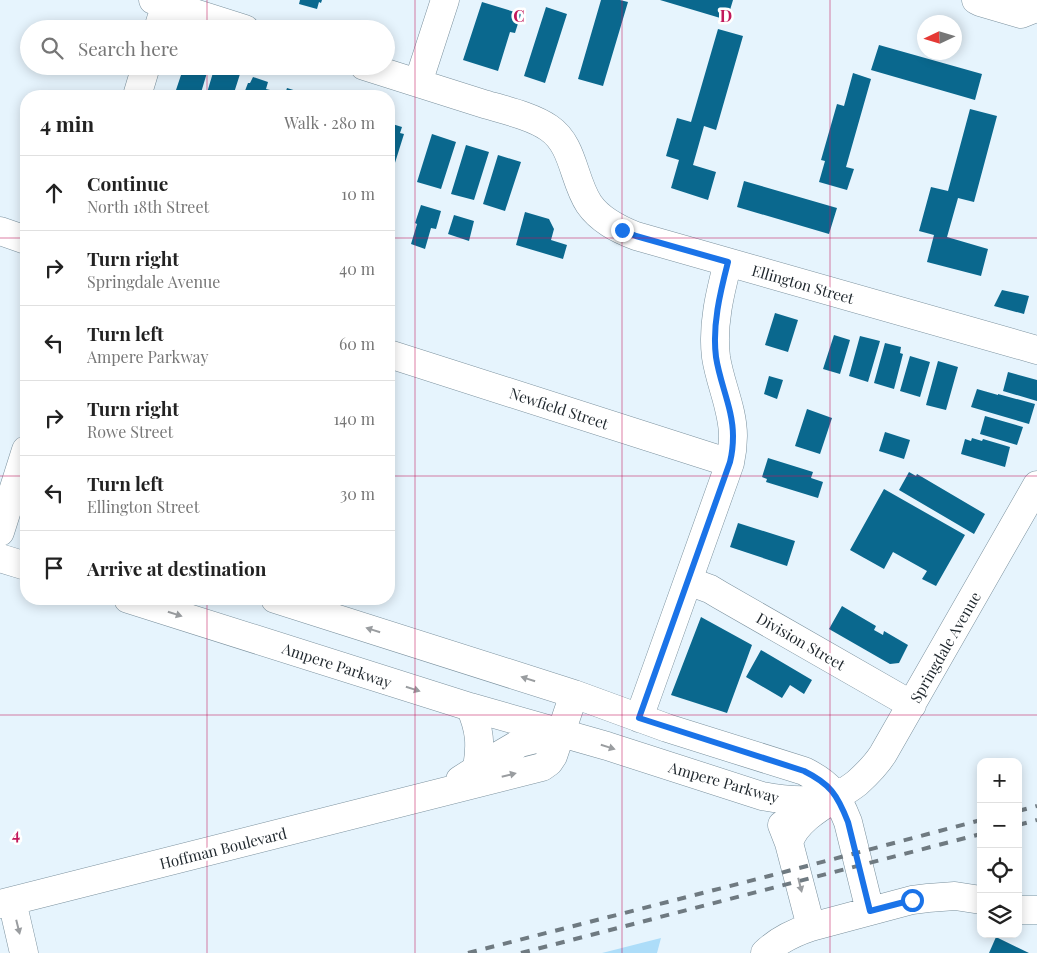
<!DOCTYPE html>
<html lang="en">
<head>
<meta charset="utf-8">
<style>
  body { margin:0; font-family:"Playfair Display",serif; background:#f6f6f6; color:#222 }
  .controls { position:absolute; right:15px; bottom:15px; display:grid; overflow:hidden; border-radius:10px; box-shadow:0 2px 12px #0003 }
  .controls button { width:45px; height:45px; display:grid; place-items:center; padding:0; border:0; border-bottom:1px solid #e0e0e0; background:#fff; color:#222; font:25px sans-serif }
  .compass { position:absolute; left:917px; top:15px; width:45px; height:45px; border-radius:50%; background:#fff; box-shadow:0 2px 12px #0003; rotate:266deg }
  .stop { position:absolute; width:15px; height:15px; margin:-11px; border:4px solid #1a73e8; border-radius:50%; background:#fff }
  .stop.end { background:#1a73e8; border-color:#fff; box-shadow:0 1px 5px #0008 }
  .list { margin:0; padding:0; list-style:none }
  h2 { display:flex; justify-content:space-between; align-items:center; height:65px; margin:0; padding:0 20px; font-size:21px }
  h2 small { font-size:16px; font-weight:400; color:#767676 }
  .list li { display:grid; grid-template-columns:32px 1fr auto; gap:15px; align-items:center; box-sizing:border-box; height:75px; padding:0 20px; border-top:1px solid #e0e0e0 }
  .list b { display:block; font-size:19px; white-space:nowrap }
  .list p { margin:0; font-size:16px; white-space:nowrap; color:#767676 }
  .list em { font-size:16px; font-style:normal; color:#767676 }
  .icon { flex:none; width:28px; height:28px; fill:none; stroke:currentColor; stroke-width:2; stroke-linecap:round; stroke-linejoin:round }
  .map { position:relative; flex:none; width:1037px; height:953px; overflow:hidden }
  .search { position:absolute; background:#fff; box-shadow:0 2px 12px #0003; left:20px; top:20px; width:375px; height:55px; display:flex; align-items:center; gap:12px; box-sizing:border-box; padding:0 18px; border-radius:28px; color:#767676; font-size:19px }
  .panel { position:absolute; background:#fff; box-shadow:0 2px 12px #0003; left:20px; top:90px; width:375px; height:515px; border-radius:20px }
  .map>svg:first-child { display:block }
</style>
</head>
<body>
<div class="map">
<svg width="1037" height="953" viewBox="0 0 1037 953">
  <rect width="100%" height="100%" fill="#e6f4fd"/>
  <!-- green -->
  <path fill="#adddf9" d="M661,938L657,953H602Z"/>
  <!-- building -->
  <path fill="#0a688e" d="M300,0H322L321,3L319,2L317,9L299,4Z
    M601,0H620L628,2L603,86L578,79Z
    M660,0H733L727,20Z
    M482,2L521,14L515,33L510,32L498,71L463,60Z
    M546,7L567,14L545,83L524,76Z
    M718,29L743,36L716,130L704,126L693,165L716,172L708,200L671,188L679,160L666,156L677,118L691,122Z
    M879,45L982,74L975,100L871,70Z
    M184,66H209L200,96H174Z
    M215,66L240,74L233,96H206Z
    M853,73L871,79L846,167L854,169L847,190L819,182L825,161L821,160L837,104L844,106Z
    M253,77L268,82L266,89L270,90L268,96H243L248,83H250Z
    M287,88L303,93L302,96H277L279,92L285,94Z
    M970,109L997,116L974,202L958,198L947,237L988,249L981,276L927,262L934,235L919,231L931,187L948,191Z
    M389,123L402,127L400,133L404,134L389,182Z
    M432,134L456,142L441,189L417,182Z
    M466,145L489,152L474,200L451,194Z
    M498,155L521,162L505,211L483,204Z
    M744,181L837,208L829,234L737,207Z
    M421,205L441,211L436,229L431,228L425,249L411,244L417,224L415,223Z
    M525,212L549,219L554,229L551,240L567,245L563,259L516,245Z
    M454,215L474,221L469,241L448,234Z
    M1002,290L1029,296L1024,314L994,306Z
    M775,313L798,320L788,352L765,345Z
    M834,335L850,340L840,374L823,369Z
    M860,336L880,341L868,382L849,376Z
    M885,343L901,347L900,353L903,354L894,389L874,383Z
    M910,356L930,362L920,397L900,391Z
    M938,361L958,367L946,410L926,405Z
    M1008,372L1037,380V401L1003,391Z
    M769,376L783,380L777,399L764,394Z
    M977,389L998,395V394L1035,404L1029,424L971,407Z
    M807,409L832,418L820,454L795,446Z
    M985,416L1023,427L1017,445L980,434Z
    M885,432L910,440L904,459L879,451Z
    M972,438L982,441L983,439L1010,447L1005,467L961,454L965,439L971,441Z
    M768,458L813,472L811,478L823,482L818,498L766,482L767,479L762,477Z
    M909,472L916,476L917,474L985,514L974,534L899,490Z
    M884,489L965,535L936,586L922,579L927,571L893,552L884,569L850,550Z
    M738,523L795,541L787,566L730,547Z
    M842,606L876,626L874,630L883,635L884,631L908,645L899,663L890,664L829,629Z
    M701,617L752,645L727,713L671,695Z
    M761,650L812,680L804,694L790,685L782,698L746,677Z
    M996,937L1029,953H989Z"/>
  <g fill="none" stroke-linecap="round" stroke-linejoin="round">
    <defs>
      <path id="minor" d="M153,0L245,29
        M976,0L980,2L1021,14L1031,10L1037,1
        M158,29L167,0
        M364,66C404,79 444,91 484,104C504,110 532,116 549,128C574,145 573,180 589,204C600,220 618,229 636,236L1037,350
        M418,83L445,0
        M137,96L146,66
        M0,231L26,240
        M389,354L730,463
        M0,532L26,450
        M0,558L26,566
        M688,581L710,589L720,595L912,705
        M128,599L470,707L607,746L762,796C787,801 812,802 837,797
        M275,599L574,694L667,728L804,771C830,784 837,794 848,822L870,911
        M470,707C480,729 481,745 477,768
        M639,718L730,463C732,454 733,445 733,436C733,409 720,384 716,357C712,325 720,293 728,262
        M460,780L491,760L520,743L560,733
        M782,825L789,843L811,927
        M789,843C796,816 837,799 857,783C867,774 876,765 883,754L1037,485
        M12,901L24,953
        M0,904L542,767L549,762L553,756L574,694
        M1018,910H1037
        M765,953C778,940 793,933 811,927L912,900L928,898L955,896L981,900"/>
    </defs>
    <!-- minor casing -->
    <use href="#minor" stroke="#7b919e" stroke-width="29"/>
    <!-- minor -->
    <use href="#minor" stroke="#fff" stroke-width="28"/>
    <!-- rail -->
    <path stroke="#6f7a81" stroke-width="4" stroke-dasharray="9 9" stroke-linecap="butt" d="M1018,811L1037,806
      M1018,825L1037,820
      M468,953L769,876L981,820
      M521,953L981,834"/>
  </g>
  <!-- one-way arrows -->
  <defs><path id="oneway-solid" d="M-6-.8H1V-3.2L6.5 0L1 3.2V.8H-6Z" transform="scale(1.25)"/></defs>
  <g fill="#9a9da0">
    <use href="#oneway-solid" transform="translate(175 614) rotate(18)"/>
    <use href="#oneway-solid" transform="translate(373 630) rotate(-162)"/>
    <use href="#oneway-solid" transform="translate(528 679) rotate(-162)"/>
    <use href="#oneway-solid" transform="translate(413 689) rotate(18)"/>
    <use href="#oneway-solid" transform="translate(608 747) rotate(17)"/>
    <use href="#oneway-solid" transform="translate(509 775) rotate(-14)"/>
    <use href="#oneway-solid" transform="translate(800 885) rotate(76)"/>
    <use href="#oneway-solid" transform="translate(18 927) rotate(76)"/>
  </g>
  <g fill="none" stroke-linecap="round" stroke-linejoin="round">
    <!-- route -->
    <path stroke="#1a73e8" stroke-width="6" d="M622,230L636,236L728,262C720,293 712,326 716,357C720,384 733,409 733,436C733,445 732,454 730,462L639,718L804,771C830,784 837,794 848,822L870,911L912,900"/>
  </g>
  <!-- grid -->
  <path fill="none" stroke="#c2185b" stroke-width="1" stroke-opacity="0.55" d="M207,0V29M415,0V953M622,0V953M830,0V953M207,66V96M0,238H26M389,238H1037M0,476H26M389,476H1037M207,599V953M0,715H1037"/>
  <g text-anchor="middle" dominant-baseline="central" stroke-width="5" stroke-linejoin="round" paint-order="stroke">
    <!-- street labels -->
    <g font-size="15" fill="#1e262c" stroke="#fff">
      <text transform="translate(803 284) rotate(16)">Ellington Street</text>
      <text transform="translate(559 408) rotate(18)">Newfield Street</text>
      <text transform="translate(801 641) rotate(30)">Division Street</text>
      <text transform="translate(945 647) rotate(-60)">Springdale Avenue</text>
      <text transform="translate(337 665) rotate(18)">Ampere Parkway</text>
      <text transform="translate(724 782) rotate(16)">Ampere Parkway</text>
      <text transform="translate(223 848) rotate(-14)">Hoffman Boulevard</text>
    </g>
  </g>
  <g font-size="16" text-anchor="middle" font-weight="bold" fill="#c2185b" stroke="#fff" stroke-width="5" stroke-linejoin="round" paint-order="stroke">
    <text x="519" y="22">C</text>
    <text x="726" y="22">D</text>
    <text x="16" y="840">4</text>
  </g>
</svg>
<div class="controls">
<button>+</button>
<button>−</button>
<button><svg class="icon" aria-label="locate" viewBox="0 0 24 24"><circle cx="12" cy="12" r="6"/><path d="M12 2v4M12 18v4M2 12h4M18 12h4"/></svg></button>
<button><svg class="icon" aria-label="layers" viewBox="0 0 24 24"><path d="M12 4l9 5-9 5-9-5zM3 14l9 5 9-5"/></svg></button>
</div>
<svg class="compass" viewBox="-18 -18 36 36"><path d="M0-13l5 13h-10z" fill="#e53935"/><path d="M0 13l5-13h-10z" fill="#767676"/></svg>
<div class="stop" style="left:912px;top:900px"></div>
<div class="stop end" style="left:622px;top:230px"></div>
<div class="search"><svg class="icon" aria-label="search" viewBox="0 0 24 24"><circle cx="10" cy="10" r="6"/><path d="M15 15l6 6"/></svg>Search here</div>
<section class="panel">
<h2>4 min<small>Walk · 280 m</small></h2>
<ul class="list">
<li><svg class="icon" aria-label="ahead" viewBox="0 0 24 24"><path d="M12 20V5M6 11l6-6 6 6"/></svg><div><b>Continue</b><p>North 18th Street</p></div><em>10 m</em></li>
<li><svg class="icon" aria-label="right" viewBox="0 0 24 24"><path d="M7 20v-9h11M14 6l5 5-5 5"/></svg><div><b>Turn right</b><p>Springdale Avenue</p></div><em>40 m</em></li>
<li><svg class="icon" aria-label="left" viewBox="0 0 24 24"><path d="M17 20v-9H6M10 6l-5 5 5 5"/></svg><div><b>Turn left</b><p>Ampere Parkway</p></div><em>60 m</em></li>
<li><svg class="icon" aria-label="right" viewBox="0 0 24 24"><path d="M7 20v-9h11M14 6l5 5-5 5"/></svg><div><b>Turn right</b><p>Rowe Street</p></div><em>140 m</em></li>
<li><svg class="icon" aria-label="left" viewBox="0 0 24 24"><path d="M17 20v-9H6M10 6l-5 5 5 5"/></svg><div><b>Turn left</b><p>Ellington Street</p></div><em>30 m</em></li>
<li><svg class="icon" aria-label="arrive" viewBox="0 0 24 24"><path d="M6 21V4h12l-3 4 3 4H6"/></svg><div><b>Arrive at destination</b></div></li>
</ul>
</section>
</div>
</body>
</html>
